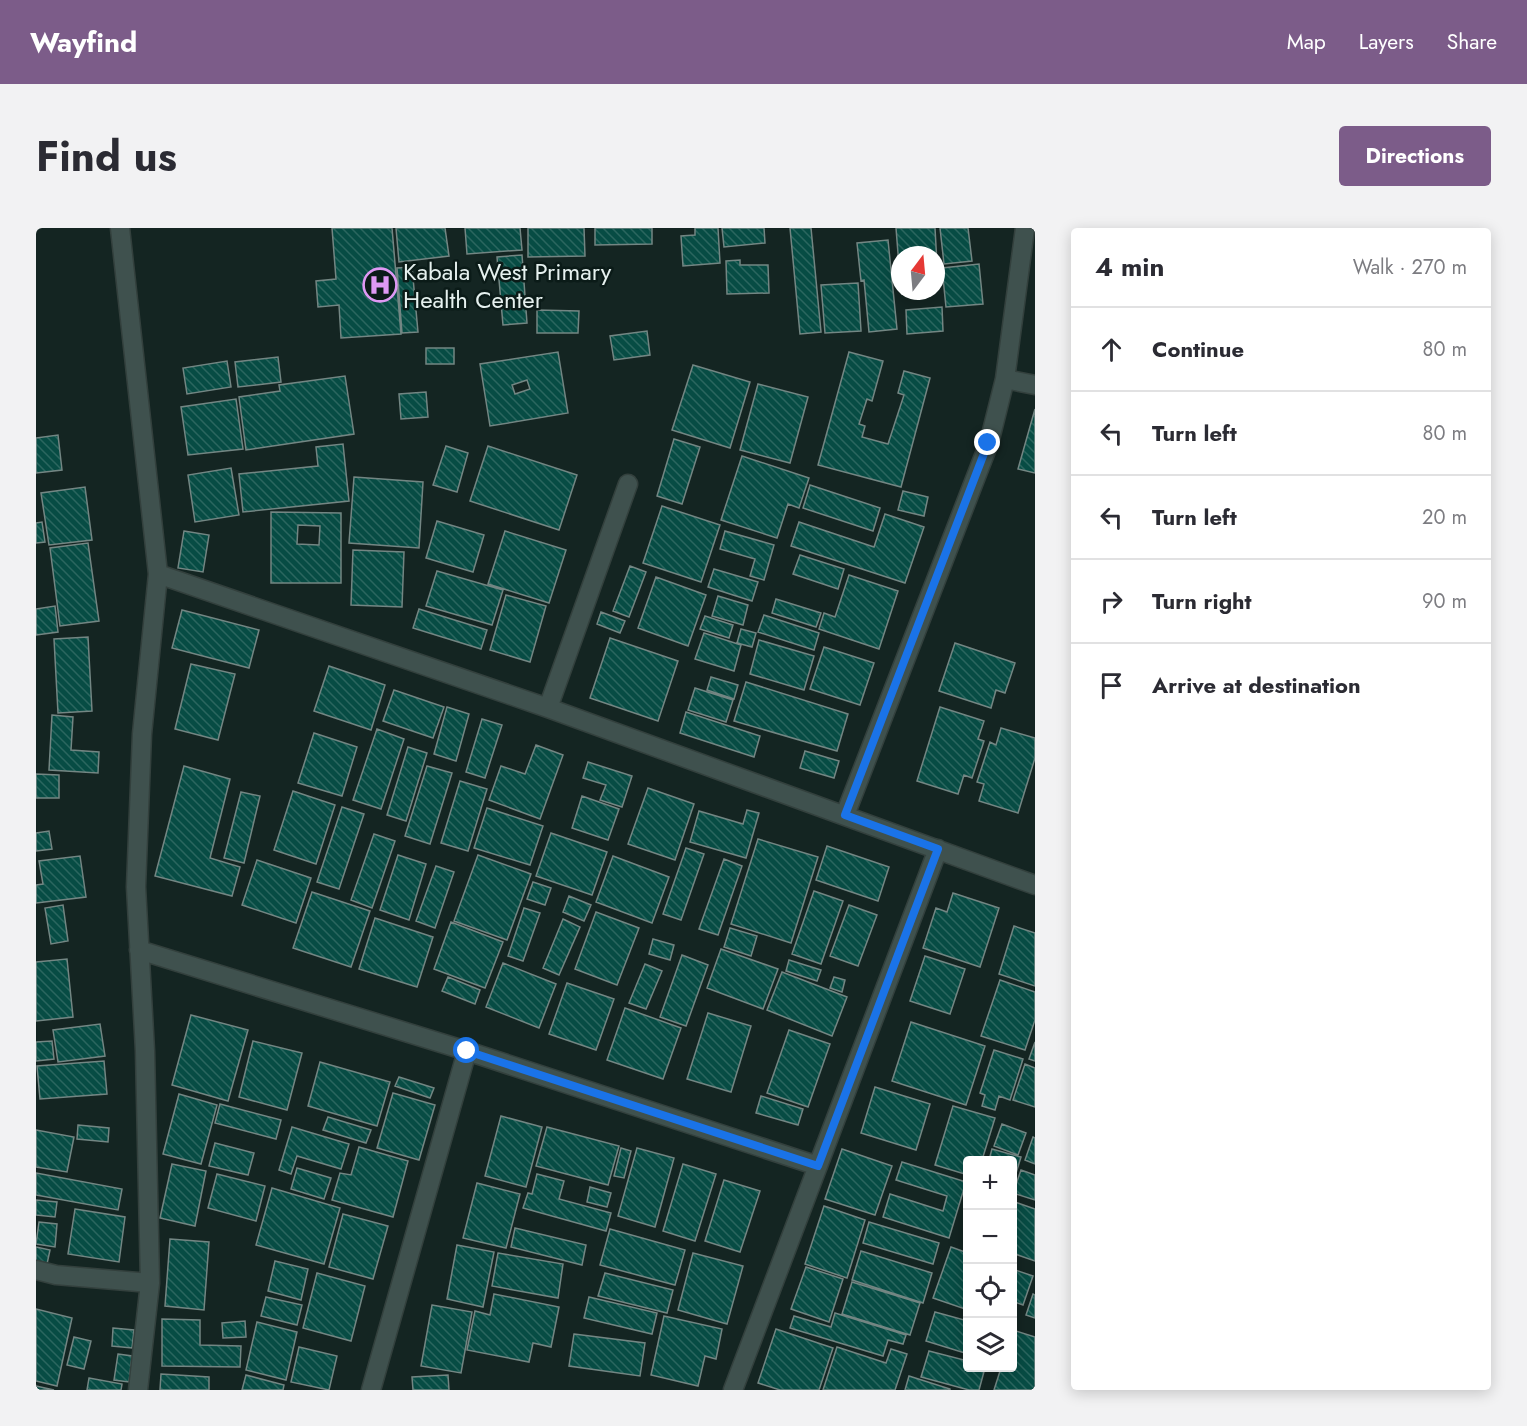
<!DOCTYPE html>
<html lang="en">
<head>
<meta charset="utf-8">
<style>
  body { margin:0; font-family:Jost,sans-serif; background:#f2f2f3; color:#2b2b33 }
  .controls { position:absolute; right:18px; bottom:18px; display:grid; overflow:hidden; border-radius:6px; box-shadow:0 3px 15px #0003 }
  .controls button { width:54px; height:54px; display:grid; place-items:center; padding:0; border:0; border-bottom:2px solid #e1e1e2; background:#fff; color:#2b2b33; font:30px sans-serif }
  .compass { position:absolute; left:855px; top:18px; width:54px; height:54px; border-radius:50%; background:#fff; box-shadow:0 3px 15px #0003; rotate:16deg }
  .stop { position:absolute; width:18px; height:18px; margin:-14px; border:4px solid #1a73e8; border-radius:50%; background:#fff }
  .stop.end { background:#1a73e8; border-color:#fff; box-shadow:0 2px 6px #0008 }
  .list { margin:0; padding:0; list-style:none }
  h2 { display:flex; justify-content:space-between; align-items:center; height:78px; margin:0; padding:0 24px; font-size:26px }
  h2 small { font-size:20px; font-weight:400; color:#7c7c81 }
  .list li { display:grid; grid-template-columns:39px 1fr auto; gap:18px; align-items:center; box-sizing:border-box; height:84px; padding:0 24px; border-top:2px solid #e1e1e2 }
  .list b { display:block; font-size:22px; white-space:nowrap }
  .list em { font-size:20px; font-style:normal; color:#7c7c81 }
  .icon { flex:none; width:33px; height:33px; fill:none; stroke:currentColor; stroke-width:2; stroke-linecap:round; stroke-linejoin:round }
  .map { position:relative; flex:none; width:999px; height:1162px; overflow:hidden; border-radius:6px }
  header { display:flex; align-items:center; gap:36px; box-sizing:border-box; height:84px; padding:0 30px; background:#7c5c89; color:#fff }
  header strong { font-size:28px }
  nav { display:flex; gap:33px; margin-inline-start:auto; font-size:21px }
  .intro { display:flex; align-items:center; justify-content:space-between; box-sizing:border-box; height:144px; padding:0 36px }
  h1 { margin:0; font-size:42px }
  .button { padding:15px 27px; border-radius:6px; background:#7c5c89; color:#fff; font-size:21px; font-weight:700 }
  main { display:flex; gap:36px; padding:0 36px }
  aside { flex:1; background:#fff; border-radius:6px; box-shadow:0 3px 15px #0003 }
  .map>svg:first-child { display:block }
</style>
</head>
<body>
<header>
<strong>Wayfind</strong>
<nav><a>Map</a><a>Layers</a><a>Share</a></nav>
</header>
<div class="intro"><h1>Find us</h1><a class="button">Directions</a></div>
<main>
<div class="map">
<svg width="999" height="1162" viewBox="0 0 999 1162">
  <defs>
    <pattern id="building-back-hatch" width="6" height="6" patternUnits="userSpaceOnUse" patternTransform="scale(1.5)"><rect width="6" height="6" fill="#074c44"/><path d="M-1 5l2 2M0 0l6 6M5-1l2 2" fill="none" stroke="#2b665f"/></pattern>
  </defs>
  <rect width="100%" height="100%" fill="#142522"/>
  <!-- building -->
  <path fill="url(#building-back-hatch)" stroke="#738683" stroke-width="1.5" fill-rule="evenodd" d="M296,0H356L365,106L305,110L303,77L282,79L280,53L300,51Z
    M360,0H409L413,28L363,34Z
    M429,0H484L486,22L431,26Z
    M492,0H548L549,28L492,29Z
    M559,0H616V16L559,17Z
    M659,0H682L684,35L647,38L645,8L659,7Z
    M686,0H728L729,15L688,19Z
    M754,0H775L785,104L764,106Z
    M860,0H899L901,36L900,27H864L863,38Z
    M904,0H932L936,33L908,36Z
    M852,12L861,101L833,104L828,52L825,53L821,15Z
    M486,27L491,95L467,97L461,29Z
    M704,32V37H732L733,65L691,66L690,33Z
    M943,36L947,76L910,79L906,40Z
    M376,39L382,104L366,105L361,40Z
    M822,55L825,103L789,105L785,57Z
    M906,79L907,103L871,106L870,82Z
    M501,82L543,83L542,105H501Z
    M611,103L614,127L578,132L574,108Z
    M390,120H418V136H390Z
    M522,124L532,185L454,198L444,136ZM491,152L494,161L479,166L476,157Z
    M813,124L847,133L836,173L831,171L823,196L829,198L826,209L852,216L868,167L862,165L868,143L894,150L865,259L782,237Z
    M242,129L245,154L202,159L199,134Z
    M191,133L195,159L151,166L147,140Z
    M657,137L714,154L694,220L636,202Z
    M309,148L318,206L210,222L203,169L244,163L243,157Z
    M722,156L772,169L754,235L704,222Z
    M390,164L392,189L365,191L363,166Z
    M200,171L207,221L152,227L145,179Z
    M999,181V245L982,241Z
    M22,207L26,242L0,245V210Z
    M638,211L664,219L646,276L621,268Z
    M307,216L313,273L207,284L203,246L282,238L280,219Z
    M410,218L432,225L421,264L397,257Z
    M452,218L541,247L523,302L434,273Z
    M706,228L773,250L763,280L752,276L741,310L685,292Z
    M195,240L203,287L159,294L152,247Z
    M318,249L387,254L383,320L313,315Z
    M774,257L844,280L837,303L767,280Z
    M49,259L56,312L13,317L5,265Z
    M867,263L892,269L888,288L862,282Z
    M626,278L684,297L665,354L607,335Z
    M235,284L305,285V355H235ZM262,297L284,298L283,317L261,316Z
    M849,286L888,299L869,355L755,318L763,294L838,319Z
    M401,293L448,307L437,344L390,330Z
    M6,294L9,314L0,315V295Z
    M148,303L173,307L167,344L142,340Z
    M469,303L530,322L513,375L452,356Z
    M689,303L738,317L728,352L714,348L719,331L684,321Z
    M52,315L63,393L24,398L14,320Z
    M317,322L368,324L366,379L315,377Z
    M764,327L808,341L802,361L757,346Z
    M594,338L610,344L593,389L577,383Z
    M678,341L722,354L716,373L672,359Z
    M401,343L467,362L456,397L390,378Z
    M813,347L862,363L843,421L783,401L788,385L799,389Z
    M620,349L670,367L652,418L602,400Z
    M470,367L510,378L494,434L454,422Z
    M682,368L712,377L707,397L676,388Z
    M740,371L785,385L780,399L736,385Z
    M19,378L22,404L0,407V381Z
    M383,381L451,402L445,421L377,400Z
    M146,382L223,402L213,440L136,420Z
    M565,384L589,393L584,405L561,396Z
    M728,387L783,405L778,422L722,404Z
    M669,388L697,397L693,410L664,401Z
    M705,401L720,405L716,419L701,415Z
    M668,405L705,417L698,443L659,431Z
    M52,409L56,483L22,485L18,411Z
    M574,410L642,433L622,493L554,470Z
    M723,412L778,428L768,462L714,446Z
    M919,415L979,435L969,465L960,462L955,480L903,463Z
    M788,419L838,435L824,477L774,461Z
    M155,436L199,446L182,512L139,501Z
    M293,438L349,457L335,502L278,483Z
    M675,449L702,457L698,471L671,462Z
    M710,454L812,486L801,523L698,493Z
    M659,460L697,472L690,494L652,482Z
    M358,462L408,479L397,510L347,493Z
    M411,479L433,486L420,533L398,526Z
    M904,479L948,493L942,511L948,513L936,550L928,547L922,566L881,553Z
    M650,484L724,508L718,529L644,505Z
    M16,487L37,489L35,522L63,524L62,545L13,542Z
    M446,491L466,497L449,550L430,544Z
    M965,500L999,510V530L982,585L943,573L948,556L941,554L954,514L960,517Z
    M341,501L368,511L345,581L317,572Z
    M278,505L321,519L306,568L262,555Z
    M500,517L527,527L504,591L453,572L465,538L489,546Z
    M372,519L391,525L370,593L351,587Z
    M769,523L803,533L798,550L764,540Z
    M552,534L596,548L586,579L564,572L570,557L547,550Z
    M148,538L194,551L174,630L204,639L196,668L119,648Z
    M391,538L416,545L394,616L369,608Z
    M0,546L23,547V570H0Z
    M424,553L451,561L432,623L405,615Z
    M612,560L658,576L639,632L592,616Z
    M257,563L299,577L280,636L238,622Z
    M205,564L224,568L208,635L188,630Z
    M546,568L583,581L572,612L536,600Z
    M306,579L328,586L303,661L281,654Z
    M451,580L507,598L494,637L438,620Z
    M711,582L723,585L710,630L654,614L663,583L707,596Z
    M13,603L16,621L0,623V605Z
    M515,605L571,624L556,667L500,648Z
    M338,606L359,613L336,680L315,672Z
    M722,611L782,629L755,715L695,696Z
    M791,618L853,639L842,673L780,652Z
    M650,620L668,626L645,692L627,686Z
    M362,627L390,636L373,692L344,682Z
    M442,627L495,646L471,712L418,693Z
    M44,628L50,669L0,675V657L7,656L3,633Z
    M577,628L633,649L616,695L560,674Z
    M688,631L706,638L682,707L663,701Z
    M221,632L275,650L260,695L206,677Z
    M400,638L418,644L399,700L380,693Z
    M497,654L515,660L509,677L491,671Z
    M778,663L807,673L785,736L756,726Z
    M276,664L334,683L315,739L257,720Z
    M917,665L963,680L944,739L887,720L900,680L911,684Z
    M533,668L555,677L548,693L527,684Z
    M27,677L32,713L15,716L9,680Z
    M813,677L841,687L822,738L794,728Z
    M488,680L504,685L487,733L472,728Z
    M560,684L603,700L581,757L539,741Z
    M339,690L397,709L381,759L323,741Z
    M527,691L544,699L523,747L507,740Z
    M415,694L467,714L449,760L398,741Z
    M978,698L999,705V758L963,746Z
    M694,700L721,708L715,728L688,719Z
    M617,711L638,717L634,732L613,726Z
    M685,721L742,741L727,781L671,760Z
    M646,727L672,737L650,798L624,789Z
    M889,728L929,741L914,786L874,773Z
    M31,731L37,789L0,793V734Z
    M753,732L785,742L781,753L750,743Z
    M467,735L520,756L503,800L450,779Z
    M609,736L626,743L610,781L593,775Z
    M746,744L811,769L796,808L731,782Z
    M412,749L444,762L439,776L406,763Z
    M798,749L809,752L806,764L794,760Z
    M964,752L999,764V792L989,822L945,808Z
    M531,755L578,771L560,822L513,806Z
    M589,780L645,800L627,851L571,832Z
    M672,785L715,798L695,864L651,851Z
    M155,787L212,802L192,873L136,857Z
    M875,794L949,818L930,877L856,853Z
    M64,796L69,828L22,834L17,802Z
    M753,802L794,816L772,879L731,865Z
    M16,813L18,831L0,833V814Z
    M217,813L266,825L251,882L203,869Z
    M999,814V833L993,831Z
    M958,822L987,831L974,872L963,868L959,882L946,878L949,867L944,865Z
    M68,833L71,866L4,871L1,838Z
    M284,834L354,854L341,898L272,878Z
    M989,836L999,840V879L977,872Z
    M363,849L398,860L394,870L359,858Z
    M839,859L894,876L880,922L825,905Z
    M357,865L399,877L383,932L341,920Z
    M143,866L181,877L165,936L127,926Z
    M725,868L767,881L762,897L720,885Z
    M184,876L245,892L240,911L179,895Z
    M917,878L959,890L946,932H932V947L899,937Z
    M465,888L506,899L490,959L449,948Z
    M292,889L335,902L330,915L287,902Z
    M966,896L990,905L982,927L958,918Z
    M42,897L73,900L72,914L41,911Z
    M256,899L313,916L305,941L261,928L255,946L243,942Z
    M511,899L583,918L572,957L500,938Z
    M0,902L38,909L31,944L0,939Z
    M997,909L999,910V936L989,932Z
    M179,915L218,925L212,947L173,938Z
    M323,919L372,933L357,989L296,972L304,945L315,947Z
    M585,920L595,923L588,950L578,948Z
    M601,920L638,930L619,999L582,988Z
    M806,921L856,938L839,987L789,971Z
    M956,921L985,929L976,958V932H953Z
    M866,934L930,954L913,1010L847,989L854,966L907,983L911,968L860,952Z
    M136,936L170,943L159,998L124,990Z
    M647,936L680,946L659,1013L627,1003Z
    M261,940L295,950L288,971L255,961Z
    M985,942L999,947V972L977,965Z
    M0,945L86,961L82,982L0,967Z
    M181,946L229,958L220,993L172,980Z
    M501,946L528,953L523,971L575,985L570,1003L487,980L492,965L496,966Z
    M688,952L724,963L704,1024L669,1013Z
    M441,955L484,966L470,1020L427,1010Z
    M554,959L575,965L571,979L551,974Z
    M236,960L304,980L288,1036L220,1017Z
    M0,972L21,974L19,989L0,987Z
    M976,973L999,981V1033L976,1025Z
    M788,978L829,992L811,1050L769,1036Z
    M39,981L89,989L83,1034L32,1026Z
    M307,986L352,998L337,1051L293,1039Z
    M3,994L21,996L19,1019L0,1016Z
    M833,994L903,1015L897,1036L827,1015Z
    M479,1000L550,1017L546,1037L475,1019Z
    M574,1001L649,1022L639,1057L564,1037Z
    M134,1011L173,1014L168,1082L129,1078Z
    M421,1017L458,1024L447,1079L411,1071Z
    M0,1019L14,1022L11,1036L0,1034Z
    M915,1019L932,1025V1082L897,1070Z
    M825,1023L896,1045L887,1075L816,1052Z
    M462,1025L527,1036L522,1070L456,1058Z
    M657,1025L707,1038L691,1096L642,1082Z
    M239,1033L272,1041L265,1072L232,1063Z
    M770,1039L807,1051L793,1094L755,1081Z
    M976,1041L997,1048L987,1077L976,1073Z
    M281,1045L329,1058L315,1113L267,1100Z
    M569,1045L637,1062L631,1085L562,1068Z
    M816,1054L884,1075L874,1107L806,1086Z
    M458,1066L523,1079L515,1119L497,1115L493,1134L431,1122L439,1083L454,1087Z
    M997,1066L999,1067V1090L990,1087Z
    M230,1069L266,1077L261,1097L225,1088Z
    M553,1069L621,1085L616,1106L548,1090Z
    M396,1077L436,1084L425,1145L385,1138Z
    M0,1081L36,1090L21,1158L0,1153Z
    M899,1084L932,1093V1126L890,1113Z
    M799,1085L870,1107L867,1116L852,1112L847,1128L754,1100L758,1088L795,1099Z
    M628,1088L686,1101L680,1131L669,1128L662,1158L615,1147Z
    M126,1091L164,1092V1117L205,1118L204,1139L126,1138Z
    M209,1093L210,1109L187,1110L186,1095Z
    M221,1094L261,1104L250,1152L210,1142Z
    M77,1100L98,1102L96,1120L76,1118Z
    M740,1101L797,1120L783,1162H744L722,1155Z
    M977,1102L999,1109V1162H958L965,1140H976Z
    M538,1106L609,1115L604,1148L533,1138Z
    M38,1109L55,1113L48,1141L31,1137Z
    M263,1119L301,1128L293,1162L255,1154Z
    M801,1119L850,1135L855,1121L871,1126L859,1162H787Z
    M893,1123L932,1133V1140H949L943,1162H933L885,1149Z
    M82,1126L96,1128L93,1154L78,1152Z
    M125,1146L173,1149V1162H124Z
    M210,1147L248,1157L247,1162H206Z
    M412,1147L413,1162H377L376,1149Z
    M873,1148L914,1161V1162H869Z
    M53,1150L86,1156L85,1162H51Z
    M0,1158L18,1162H0Z"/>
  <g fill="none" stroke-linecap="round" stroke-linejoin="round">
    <defs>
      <path id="street" d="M84,0L122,346L106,506L100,659L109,823L114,1055L102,1162
        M969,151L999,157
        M122,346L512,480L999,657
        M512,480L592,256
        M809,587L953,215L969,151L989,0
        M103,722L431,823L782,938
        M0,1042L20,1047L114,1055
        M335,1162L431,823
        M697,1162L902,621"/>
    </defs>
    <!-- street casing -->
    <use href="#street" stroke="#33403d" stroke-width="21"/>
    <!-- street -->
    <use href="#street" stroke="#3f514e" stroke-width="18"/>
  </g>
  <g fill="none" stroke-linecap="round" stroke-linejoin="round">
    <!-- route -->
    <path stroke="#1a73e8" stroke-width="8" d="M431,823L782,938L902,621L809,587L952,215"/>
  </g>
  <!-- icons -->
  <defs>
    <symbol id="hospital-ring" viewBox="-11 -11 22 22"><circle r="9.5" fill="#0b1b18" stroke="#de98f3" stroke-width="1.5"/><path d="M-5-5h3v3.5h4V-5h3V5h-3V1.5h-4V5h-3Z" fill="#de98f3"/></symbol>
  </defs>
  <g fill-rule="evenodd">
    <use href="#hospital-ring" x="325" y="38" width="38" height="38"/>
  </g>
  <g text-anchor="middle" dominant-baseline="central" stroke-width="5" stroke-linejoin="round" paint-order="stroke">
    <!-- poi labels -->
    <g font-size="24" fill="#e6f1ef" stroke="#0b1b18" text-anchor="start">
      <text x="367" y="43">Kabala West Primary<tspan x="367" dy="28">Health Center</tspan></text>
    </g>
  </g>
</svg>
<div class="controls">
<button>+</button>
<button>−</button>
<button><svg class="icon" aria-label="locate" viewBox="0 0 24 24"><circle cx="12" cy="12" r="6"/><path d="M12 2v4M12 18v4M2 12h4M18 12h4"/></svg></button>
<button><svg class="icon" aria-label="layers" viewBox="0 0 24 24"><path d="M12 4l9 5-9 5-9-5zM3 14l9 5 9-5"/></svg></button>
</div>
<svg class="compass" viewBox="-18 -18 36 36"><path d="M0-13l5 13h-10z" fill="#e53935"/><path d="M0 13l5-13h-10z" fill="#7c7c81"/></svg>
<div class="stop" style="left:431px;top:823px"></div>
<div class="stop end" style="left:952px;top:215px"></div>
</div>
<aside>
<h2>4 min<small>Walk · 270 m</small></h2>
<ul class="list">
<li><svg class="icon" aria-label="ahead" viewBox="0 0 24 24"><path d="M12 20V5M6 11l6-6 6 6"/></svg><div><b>Continue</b></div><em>80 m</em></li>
<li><svg class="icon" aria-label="left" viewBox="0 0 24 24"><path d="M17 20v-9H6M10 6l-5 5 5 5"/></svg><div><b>Turn left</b></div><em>80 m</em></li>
<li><svg class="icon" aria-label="left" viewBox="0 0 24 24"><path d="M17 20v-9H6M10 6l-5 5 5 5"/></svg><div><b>Turn left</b></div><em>20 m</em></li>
<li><svg class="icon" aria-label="right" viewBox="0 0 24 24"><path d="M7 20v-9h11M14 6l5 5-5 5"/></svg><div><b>Turn right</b></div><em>90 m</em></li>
<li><svg class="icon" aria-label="arrive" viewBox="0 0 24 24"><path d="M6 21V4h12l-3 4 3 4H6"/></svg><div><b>Arrive at destination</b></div></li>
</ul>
</aside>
</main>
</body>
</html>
